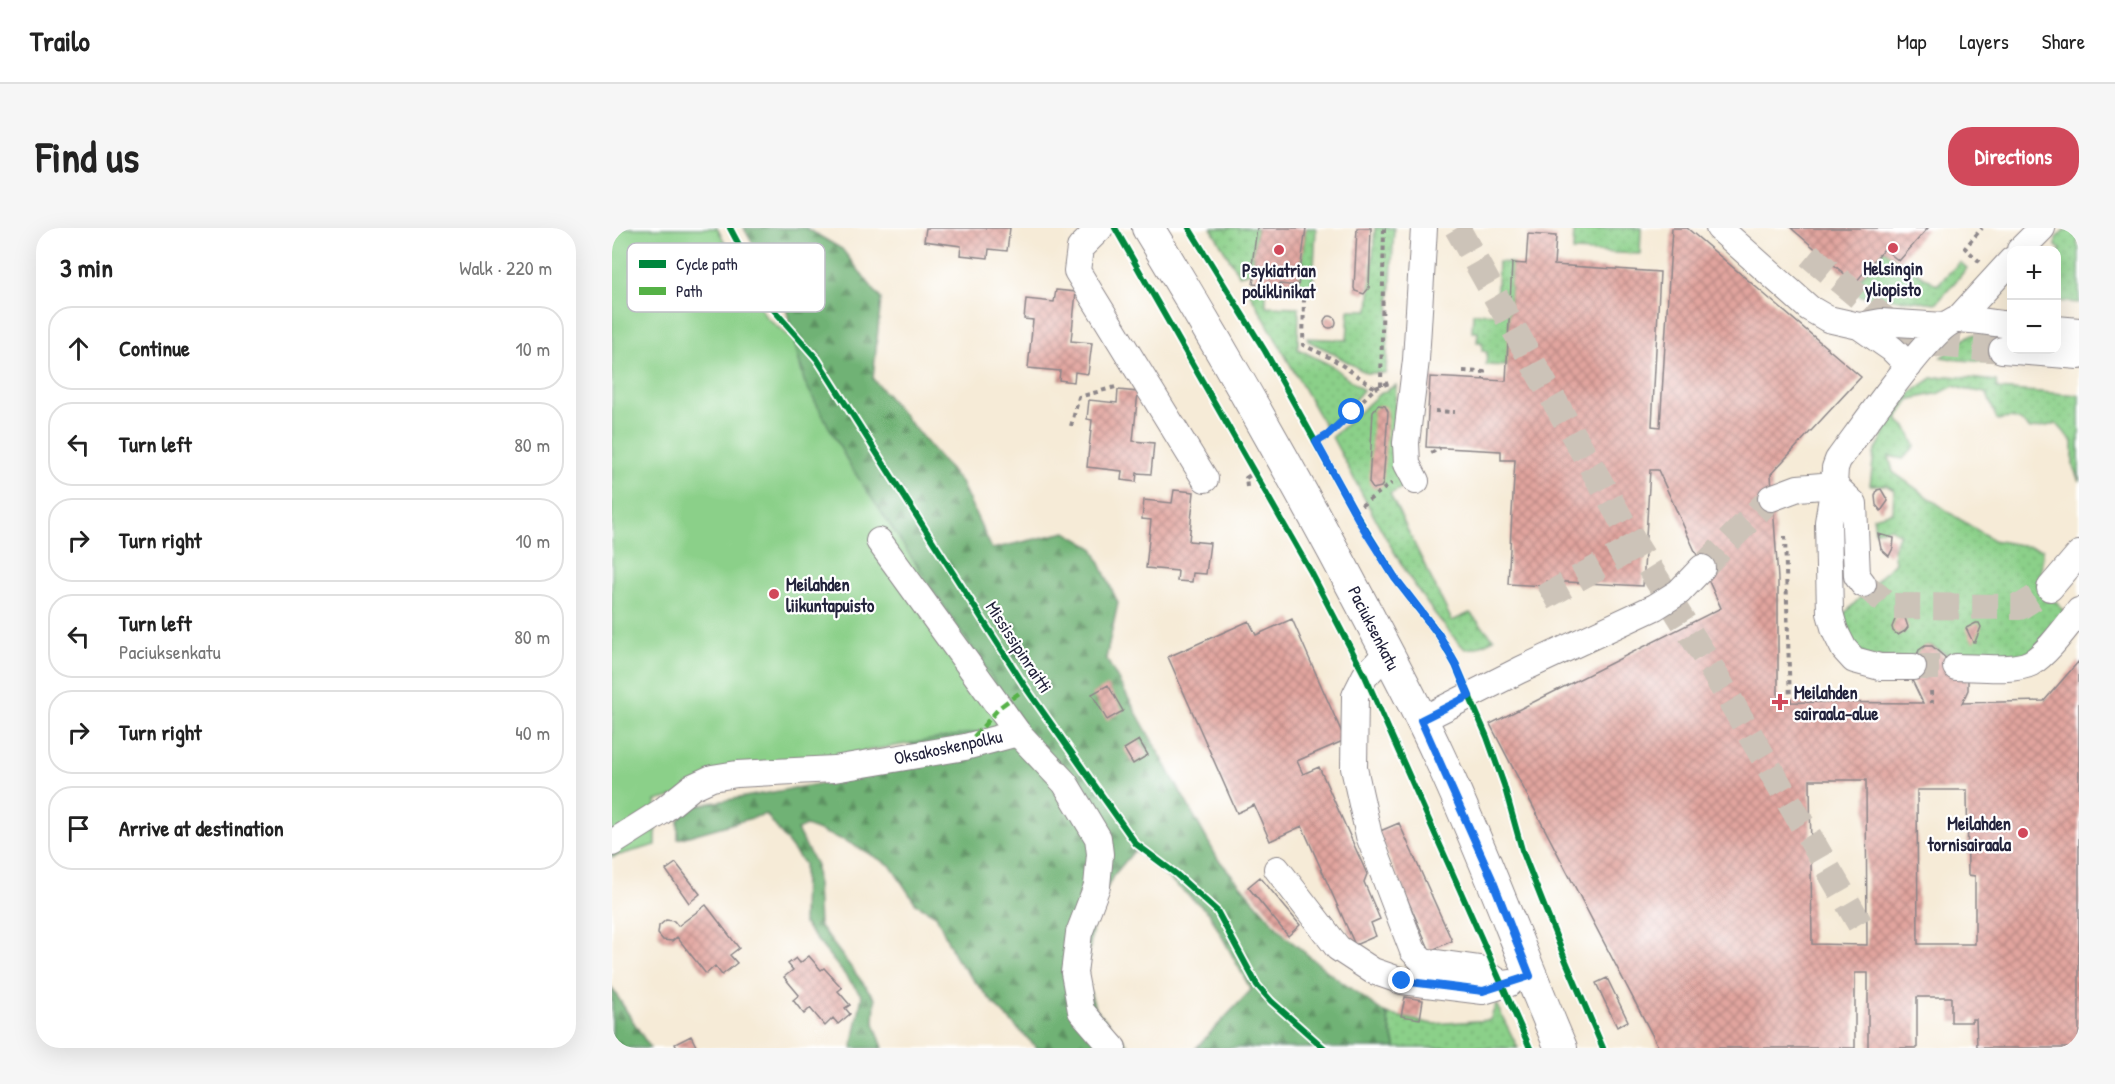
<!DOCTYPE html>
<html lang="en">
<head>
<meta charset="utf-8">
<style>
  body { margin:0; font-family:"Patrick Hand",sans-serif; background:#f6f6f6; color:#222 }
  .controls { position:absolute; right:18px; top:18px; display:grid; overflow:hidden; border-radius:12px; box-shadow:0 6px 24px #0002 }
  .controls button { width:54px; height:54px; display:grid; place-items:center; padding:0; border:0; border-bottom:2px solid #e0e0e0; background:#fff; color:#222; font:30px sans-serif }
  .stop { position:absolute; width:18px; height:18px; margin:-14px; border:4px solid #1a73e8; border-radius:50%; background:#fff }
  .stop.end { background:#1a73e8; border-color:#fff; box-shadow:0 2px 6px #0008 }
  .list { margin:0; padding:0; list-style:none }
  h2 { display:flex; justify-content:space-between; align-items:center; height:78px; margin:0; padding:0 24px; font-size:26px }
  h2 small { font-size:20px; font-weight:400; color:#767676 }
  .list li { display:grid; grid-template-columns:39px 1fr auto; gap:18px; align-items:center; box-sizing:border-box; height:84px; margin:0 12px 12px; padding:0 12px; border:2px solid #e0e0e0; border-radius:24px }
  .list b { display:block; font-size:22px; white-space:nowrap }
  .list p { margin:0; font-size:20px; white-space:nowrap; color:#767676 }
  .list em { font-size:20px; font-style:normal; color:#767676 }
  .icon { flex:none; width:33px; height:33px; fill:none; stroke:currentColor; stroke-width:2; stroke-linecap:round; stroke-linejoin:round }
  .map { position:relative; flex:none; width:1467px; height:820px; overflow:hidden; border-radius:24px }
  header { display:flex; align-items:center; gap:36px; box-sizing:border-box; height:84px; padding:0 30px; background:#fff; border-bottom:2px solid #e0e0e0 }
  header strong { font-size:28px }
  nav { display:flex; gap:33px; margin-inline-start:auto; font-size:21px }
  .intro { display:flex; align-items:center; justify-content:space-between; box-sizing:border-box; height:144px; padding:0 36px }
  h1 { margin:0; font-size:42px }
  .button { padding:15px 27px; border-radius:24px; background:#d1495b; color:#fff; font-size:21px; font-weight:700 }
  main { display:flex; gap:36px; padding:0 36px }
  aside { flex:1; background:#fff; border-radius:24px; box-shadow:0 6px 24px #0002 }
  .map>svg:first-child { display:block }
</style>
</head>
<body>
<header>
<strong>Trailo</strong>
<nav><a>Map</a><a>Layers</a><a>Share</a></nav>
</header>
<div class="intro"><h1>Find us</h1><a class="button">Directions</a></div>
<main>
<aside>
<h2>3 min<small>Walk · 220 m</small></h2>
<ul class="list">
<li><svg class="icon" aria-label="ahead" viewBox="0 0 24 24"><path d="M12 20V5M6 11l6-6 6 6"/></svg><div><b>Continue</b></div><em>10 m</em></li>
<li><svg class="icon" aria-label="left" viewBox="0 0 24 24"><path d="M17 20v-9H6M10 6l-5 5 5 5"/></svg><div><b>Turn left</b></div><em>80 m</em></li>
<li><svg class="icon" aria-label="right" viewBox="0 0 24 24"><path d="M7 20v-9h11M14 6l5 5-5 5"/></svg><div><b>Turn right</b></div><em>10 m</em></li>
<li><svg class="icon" aria-label="left" viewBox="0 0 24 24"><path d="M17 20v-9H6M10 6l-5 5 5 5"/></svg><div><b>Turn left</b><p>Paciuksenkatu</p></div><em>80 m</em></li>
<li><svg class="icon" aria-label="right" viewBox="0 0 24 24"><path d="M7 20v-9h11M14 6l5 5-5 5"/></svg><div><b>Turn right</b></div><em>40 m</em></li>
<li><svg class="icon" aria-label="arrive" viewBox="0 0 24 24"><path d="M6 21V4h12l-3 4 3 4H6"/></svg><div><b>Arrive at destination</b></div></li>
</ul>
</aside>
<div class="map">
<svg width="1467" height="820" viewBox="0 0 1467 820">
  <defs>
    <pattern id="grass-dots" width="8" height="8" patternUnits="userSpaceOnUse" patternTransform="scale(1.5)"><rect width="8" height="8" fill="#8bd089"/><path d="M2 2h.1M6 6h.1" fill="none" stroke="#78b277" stroke-width="1.8" stroke-linecap="round"/></pattern>
    <pattern id="forest-firs" width="22" height="20" patternUnits="userSpaceOnUse" patternTransform="scale(1.5)"><rect width="22" height="20" fill="#70b275"/><path d="M5 1l3.5 6h-7zM16 11l3.5 6h-7z" fill="#5c9061"/></pattern>
    <pattern id="building-cross-hatch" width="8" height="8" patternUnits="userSpaceOnUse" patternTransform="scale(1.5)"><rect width="8" height="8" fill="#e2a59f"/><path d="M0 0l8 8M0 8l8-8" fill="none" stroke="#b78683"/></pattern>
  </defs>
  <rect width="100%" height="100%" fill="#fff"/>
  <filter id="ink" filterUnits="userSpaceOnUse"><feTurbulence type="fractalNoise" baseFrequency=".0167" numOctaves="2"/><feDisplacementMap in="SourceGraphic" scale="12" xChannelSelector="R" yChannelSelector="G"/><feConvolveMatrix kernelMatrix="1 2 1 2 8 2 1 2 1" color-interpolation-filters="sRGB"/></filter>
  <filter id="wash" filterUnits="userSpaceOnUse"><feTurbulence type="fractalNoise" baseFrequency=".008" numOctaves="4" result="noise"/><feDisplacementMap in="SourceGraphic" scale="24" xChannelSelector="R" yChannelSelector="G"/><feGaussianBlur stdDeviation="1.35" result="paint"/><feColorMatrix in="noise" values="0 0 0 0 0 0 0 0 0 0 0 0 0 0 0 0 0 1.4 0 .05"/><feComposite in="paint" operator="in"/></filter>
  <g filter="url(#wash)">
    <rect width="100%" height="100%" fill="#f6ebd7"/>
    <!-- grass -->
    <path fill="url(#grass-dots)" stroke="#567962" stroke-width="1.5" d="M599,0H645L639,44L627,47Z
      M694,0H704L701,58H686Z
      M763,0H782L774,145H754L717,123L696,113L695,110L735,112L737,82H757Z
      M962,0H1029L1028,26L961,23Z
      M1452,2H1460L1467,10L1465,15L1467,22V75L1445,73V27L1449,22L1444,18V10Z
      M1272,21L1287,33L1325,57L1348,34L1355,40L1325,75L1249,68L1239,62Z
      M886,34L900,35L895,138L874,137L875,124L870,123V114H865L866,104H860L861,85L884,86Z
      M632,55L654,58V78L687,79L686,121L720,138L751,162L724,194L714,200Z
      M1358,107L1390,110L1389,135L1347,132L1329,129Z
      M1337,148L1384,153L1385,161L1467,167V253L1461,238V214L1445,196L1418,201C1407,190 1400,188 1385,192L1375,166C1365,162 1352,163 1342,158L1328,165L1299,171L1285,191L1295,200L1303,218L1291,231L1277,228L1281,244L1344,289L1381,312L1431,321L1429,352L1453,385L1423,420L1409,429L1341,430L1320,418H1313L1298,430L1256,429L1241,421L1231,387L1283,334L1281,321L1288,306L1278,300L1263,303L1261,289L1281,284L1282,262L1274,257H1258L1262,226L1279,192L1300,164L1320,150Z
      M784,157L781,229L793,258L778,266L840,393L858,385L882,411L863,420L853,421C839,408 829,393 817,378C779,325 751,267 720,209L766,167Z
      M884,776L906,820H784L774,786L821,796L878,792Z"/>
    <!-- forest -->
    <path fill="url(#forest-firs)" stroke="#496a58" stroke-width="1.5" d="M132,0H194L230,21L269,71L261,151L349,255L380,321L454,304L481,320L506,375L494,430L606,631L673,708L720,747L774,786L784,820H584L639,762L597,685L523,622L501,648L482,687L474,750L483,780L519,820H425L382,776L344,731L324,687L304,676L278,637L234,613L194,598L185,602L204,637L207,697L263,771L262,795L271,820H240L250,768L191,695L192,636L154,586L66,611V593L76,579L313,537L298,515L237,236L192,153L173,76Z
      M0,760L38,820H3L0,815Z"/>
    <!-- pitch -->
    <path fill="#8bd089" stroke="#567962" stroke-width="1.5" d="M0,0H105L154,89L182,113L192,153L237,236L411,496L202,532L44,573V617L0,629Z"/>
    <g id="blocks">
      <!-- building -->
      <path fill="url(#building-cross-hatch)" fill-rule="evenodd" d="M314,0H398L395,23L377,21L376,30L348,27L349,18L312,13Z
        M645,0H694L686,58L668,56L667,59L641,56L643,45L639,44Z
        M745,0H759L757,60L752,66L743,63L742,60Z
        M1060,0H1075L1249,149L1159,246L1166,351V474L1311,475L1298,448L1304,429L1307,422L1313,418H1320L1353,447L1356,453V462L1350,475L1432,473L1467,433V820H1365L1364,791H1360V794H1339V769H1305V820H1256V745H1243V820H1047L878,496L1109,380L1046,242H1038L1031,358L935,353V358L896,356L903,232H889V223L814,219L818,149L894,153L900,35L914,36L916,6L944,8L942,37L1048,44L1040,198L1048,199ZM1198,552H1254L1255,717L1200,716ZM1305,562H1355L1356,647L1363,648V716H1306Z
        M1179,0H1316L1287,33L1272,21L1243,55Z
        M444,62L464,64L459,113L480,115L476,146L463,144L462,154L447,152L448,143L416,140L421,92L412,91L414,71L442,74Z
        M712 94a6 6 0 1 1 12 0a6 6 0 1 1-12 0Z
        M506,162L526,164L521,213L542,215L539,246L525,245L524,254L509,252L510,243L475,239L480,192L475,191L477,172L505,175Z
        M766,177L773,178L776,184L771,256L769,259L761,261L757,255L761,183Z
        M1269,261L1276,273L1269,283L1264,277L1263,268L1265,262Z
        M562,262L582,264L577,313L598,315L594,346L581,345L580,354L565,353L566,343L534,340L539,292L530,291L532,272L560,275Z
        M1266,306L1282,310L1281,320L1277,328L1269,321Z
        M1285,387L1293,390L1296,399L1293,403L1286,407L1281,403L1280,399Z
        M680,391L733,512L685,533L691,546L707,539L755,646L752,654L768,691L759,695L764,708L743,717L690,598L658,613L642,577L625,585L556,429L637,393L644,407Z
        M1364,395H1367L1369,399L1363,414H1361L1354,400Z
        M496,457L511,483L495,492L480,466Z
        M527,512L536,527L521,536L512,521Z
        M787,595L840,713L818,723L766,604Z
        M64,635L88,666L77,675L54,642Z
        M648,649L688,697L676,708L636,659Z
        M94,677L127,720L118,727L125,735L110,747L103,738L94,746L65,709L60,713L51,712L46,706L47,698L54,692L62,693L66,698Z
        M197,728L209,742L212,740L230,760L226,763L238,777L233,780L238,786L226,796L221,790L213,798L198,780L192,786L181,772L187,767L172,749L181,742L176,736L184,730L188,735Z
        M995,750L1016,793L1005,799L984,755Z
        M793,769L811,772L808,791L789,788Z
        M79,808L85,820H65L63,816Z"/>
    </g>
  </g>
  <g filter="url(#ink)">
    <use href="#blocks" fill-opacity="0" stroke="#8c8689" stroke-width="1.5"/>
    <g fill="none" stroke-linecap="round" stroke-linejoin="round">
      <!-- minor-tunnel -->
      <path stroke="#ccc3b8" stroke-width="26" stroke-dasharray="26 13" stroke-linecap="butt" d="M845,0L1024,318L1090,424L1248,696
        M1197,27L1285,101L1311,115L1390,122
        M1090,340L1159,270
        M1251,356L1278,378L1408,379L1438,360
        M931,370L1024,318
        M1301,439H1344"/>
      <defs>
        <path id="minor" d="M488,0L468,20L465,43L593,251
          M1107,0L1197,80L1216,91L1247,98L1280,121L1297,138
          M1408,22L1430,0
          M1345,92L1400,32
          M1247,98L1269,94L1332,98
          M1444,101L1467,103
          M1390,122L1467,128
          M804,253L795,236L794,215L804,132L812,0
          M1159,270L1186,260L1222,257L1242,276L1245,348L1251,356
          M267,313L406,505L453,555L486,610L488,626L485,658L467,705L462,745L469,783L501,820
          M1438,360L1467,326
          M775,425L753,448L743,468L742,540L757,608L801,723L811,733L868,741L891,757
          M1301,439H1268L1242,432L1232,421L1223,403L1218,385L1216,294L1222,257L1223,240L1226,232C1245,207 1320,98 1344,92C1356,90 1386,96 1400,97
          M1344,439C1364,439 1401,444 1419,435C1436,425 1454,399 1467,383
          M809,492L908,442L1043,379L1067,364L1090,340
          M0,615L49,584L80,559L100,550L125,546L222,541L353,519L406,505
          M665,641L726,720L761,743L790,753L871,763L898,755"/>
        <path id="major" d="M536,0C613,126 686,255 755,386C779,432 804,478 826,526C871,622 907,722 949,820"/>
      </defs>
      <!-- minor casing -->
      <use href="#minor" stroke="#8c8689" stroke-width="28"/>
      <!-- major casing -->
      <use href="#major" stroke="#8c8689" stroke-width="34"/>
      <!-- path -->
      <path stroke="#8c8689" stroke-width="4" stroke-dasharray="4.5 4.5" stroke-linecap="butt" d="M1368,34L1353,20L1370,0
        M692,70L691,117L721,131L763,160
        M851,143L872,144V152
        M769,158L772,0
        M823,183L843,184
        M459,198L467,169L507,158
        M704,214L716,207L763,160L777,155
        M819,225L828,220
        M635,259L634,250L643,244
        M742,283L780,255
        M1173,308L1178,475
        M1319,463L1320,475"/>
      <!-- minor -->
      <use href="#minor" stroke="#fff" stroke-width="26"/>
      <!-- major -->
      <use href="#major" stroke="#fff" stroke-width="32"/>
      <!-- quiet -->
      <path stroke="#55b146" stroke-width="4.5" stroke-dasharray="9 4.5" stroke-linecap="butt" d="M353,519L388,479L414,460"/>
      <defs>
        <path id="cycleway" d="M118,0L161,81L205,131L414,460L524,616L564,646L605,683L645,757L659,773L712,820
          M503,0L699,344L753,448L918,820
          M577,0L653,123L742,283L783,350L827,407L844,437L875,509L892,557L910,622L953,731L991,820"/>
      </defs>
      <!-- cycleway casing -->
      <use href="#cycleway" stroke="#fff" stroke-width="10"/>
      <!-- cycleway -->
      <use href="#cycleway" stroke="#00873e" stroke-width="6"/>
    </g>
  </g>
  <g fill="none" stroke-linecap="round" stroke-linejoin="round" filter="url(#ink)">
    <!-- route -->
    <path stroke="#1a73e8" stroke-width="8" d="M740,184L716,207L704,214L749,296L783,350L827,407L844,437L857,468L809,492L880,651L918,748L871,763L790,753"/>
  </g>
  <!-- markers -->
  <g fill="#d1495b" stroke="#fff" stroke-width="2">
    <circle cx="1281" cy="20" r="6"/>
    <circle cx="667" cy="22" r="6"/>
    <circle cx="162" cy="366" r="6"/>
    <path d="M1165 465h6v6h6v6h-6v6h-6v-6h-6v-6h6z"/>
    <circle cx="1411" cy="605" r="6"/>
  </g>
  <g text-anchor="middle" dominant-baseline="central" stroke-width="4.5" stroke-linejoin="round" paint-order="stroke">
    <!-- poi labels -->
    <g font-size="18" font-weight="bold" fill="#22223b" stroke="#fff">
      <text x="1281" y="40">Helsingin<tspan x="1281" dy="21">yliopisto</tspan></text>
      <text x="667" y="42">Psykiatrian<tspan x="667" dy="21">poliklinikat</tspan></text>
      <text x="174" y="356" text-anchor="start">Meilahden<tspan x="174" dy="21">liikuntapuisto</tspan></text>
      <text x="1182" y="464" text-anchor="start">Meilahden<tspan x="1182" dy="21">sairaala-alue</tspan></text>
      <text x="1399" y="595" text-anchor="end">Meilahden<tspan x="1399" dy="21">tornisairaala</tspan></text>
    </g>
    <!-- street labels -->
    <g font-size="18" fill="#22223b" stroke="#fff">
      <text transform="translate(762 400) rotate(63)">Paciuksenkatu</text>
      <text transform="translate(407 419) rotate(57)">Mississipinraitti</text>
      <text transform="translate(336 519) rotate(-12)">Oksakoskenpolku</text>
    </g>
  </g>
  <!-- legend -->
  <rect x="15" y="15" width="198" height="69" rx="9" fill="#fff" stroke="#bdbdc4" stroke-width="1.5"/>
  <rect x="27" y="32" width="27" height="8" fill="#00873e"/>
  <rect x="27" y="59" width="27" height="8" fill="#55b146"/>
  <g font-size="16" fill="#22223b">
    <text x="64" y="42">Cycle path</text>
    <text x="64" y="69">Path</text>
  </g>
</svg>
<div class="controls">
<button>+</button>
<button>−</button>
</div>
<div class="stop" style="left:740px;top:184px"></div>
<div class="stop end" style="left:790px;top:753px"></div>
</div>
</main>
</body>
</html>
